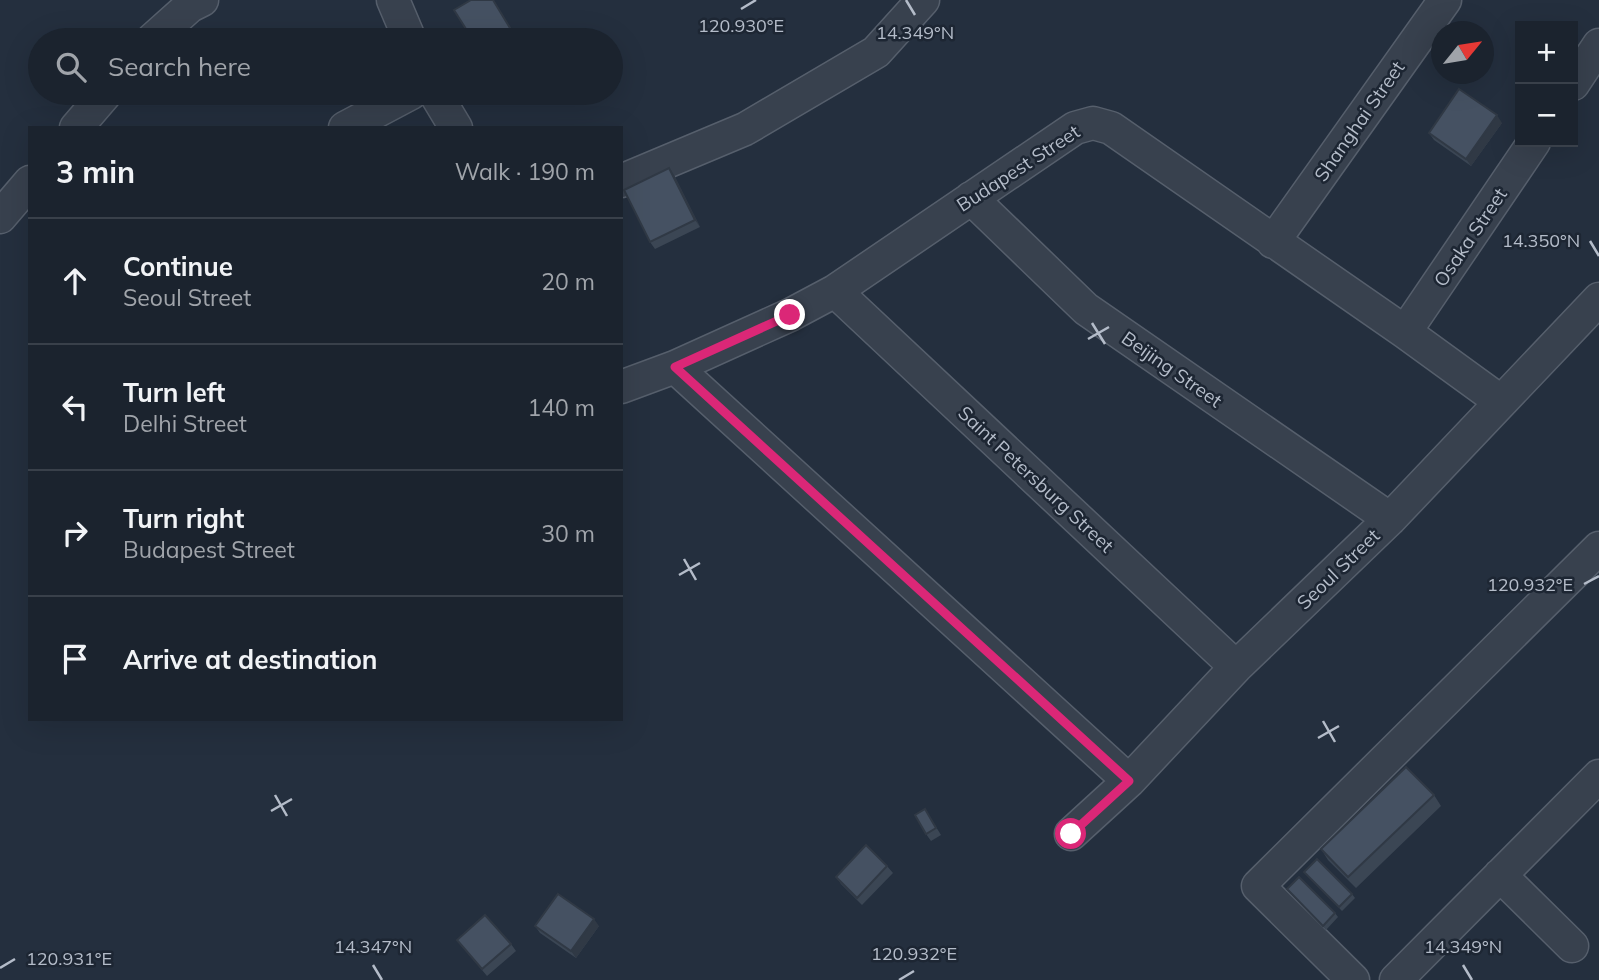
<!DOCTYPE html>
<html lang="en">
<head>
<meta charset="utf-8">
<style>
  body { margin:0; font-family:Mulish,sans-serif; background:#282f3a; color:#f1f3f6 }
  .controls { position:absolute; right:21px; top:21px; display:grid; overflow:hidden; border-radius:0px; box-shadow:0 7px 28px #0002 }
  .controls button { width:63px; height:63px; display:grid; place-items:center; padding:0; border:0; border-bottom:2px solid #39404a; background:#1b232e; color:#f1f3f6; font:35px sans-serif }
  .compass { position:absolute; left:1431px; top:21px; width:63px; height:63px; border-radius:50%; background:#1b232e; box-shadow:0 7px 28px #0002; rotate:60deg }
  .stop { position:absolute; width:21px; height:21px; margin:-16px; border:5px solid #db2777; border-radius:50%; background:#fff }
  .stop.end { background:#db2777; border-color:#fff; box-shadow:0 2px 7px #0008 }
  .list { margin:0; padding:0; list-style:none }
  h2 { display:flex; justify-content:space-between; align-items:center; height:91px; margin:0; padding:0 28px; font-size:30px }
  h2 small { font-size:23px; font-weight:400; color:#a0a4aa }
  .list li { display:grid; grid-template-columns:46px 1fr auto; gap:21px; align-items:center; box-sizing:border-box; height:126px; padding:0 28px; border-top:2px solid #39404a }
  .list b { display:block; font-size:26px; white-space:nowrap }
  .list p { margin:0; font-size:23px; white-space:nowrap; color:#a0a4aa }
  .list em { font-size:23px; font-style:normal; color:#a0a4aa }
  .icon { flex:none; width:38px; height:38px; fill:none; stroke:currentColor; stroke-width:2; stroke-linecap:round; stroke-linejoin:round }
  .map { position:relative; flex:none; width:1599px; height:980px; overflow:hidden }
  .search { position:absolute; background:#1b232e; box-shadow:0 7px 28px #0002; left:28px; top:28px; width:595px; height:77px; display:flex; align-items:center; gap:18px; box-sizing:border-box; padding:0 24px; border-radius:38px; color:#a0a4aa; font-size:26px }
  .panel { position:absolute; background:#1b232e; box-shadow:0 7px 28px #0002; left:28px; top:126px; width:595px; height:595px; border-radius:0px }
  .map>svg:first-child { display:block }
</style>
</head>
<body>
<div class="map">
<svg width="1599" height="980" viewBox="0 0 1599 980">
  <rect width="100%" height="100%" fill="#242f3e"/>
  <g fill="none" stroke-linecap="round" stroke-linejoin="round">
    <defs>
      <path id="minor" d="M393,0L410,40
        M152,40L190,6L202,0
        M1573,84L1599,45
        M435,93L456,128
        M76,128L106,93
        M345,128L411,93
        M621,181L745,129L876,52L923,0
        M971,198L1086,309L1390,519
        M0,217L30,182
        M1273,242L1445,0
        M835,291L1236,667
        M1405,332L1534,142
        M675,367L1129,781
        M621,387L675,367L790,315L835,291L1075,128L1093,123L1111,128L1405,332L1500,401
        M1071,834L1129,781L1236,667L1390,519L1599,299
        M1500,875L1572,946
        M1353,980L1258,886L1599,548
        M1396,980L1599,776"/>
    </defs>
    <!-- minor casing -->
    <use href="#minor" stroke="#565f6c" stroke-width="35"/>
    <!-- minor -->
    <use href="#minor" stroke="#38414e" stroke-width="32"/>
  </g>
  <!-- wall -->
  <path fill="#3b4654" d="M493,0L515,35L506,40H473Z
    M1502,123L1471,166L1434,140L1429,133Z
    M669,168L674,175L700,227L655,249L650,242Z
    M1434,795L1441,806L1356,888L1328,860L1321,849Z
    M925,809L941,835L931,841L926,834Z
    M887,866L893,873L862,905L841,884L836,877Z
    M1304,872L1352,894L1355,898L1342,911Z
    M1287,889L1335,913L1338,917L1326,930Z
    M535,926H599L576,958L540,933Z
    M457,940L511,944L516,951L487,976Z"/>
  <!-- shaded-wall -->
  <path fill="#303945" d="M1497,115L1502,123L1471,166L1466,159Z
    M669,168L674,175L700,227L695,220Z
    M594,919L599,926L576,958L571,951Z"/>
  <!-- building -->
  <path fill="#455162" stroke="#303945" stroke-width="2" d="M471,0H493L510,28L490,40H473L454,10Z
    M1459,89L1497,115L1466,159L1429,133Z
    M669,168L695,220L650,242L624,190Z
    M1406,767L1434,795L1348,877L1321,849Z
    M925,809L936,828L926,834L915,815Z
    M866,845L887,866L857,898L836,877Z
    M1317,859L1352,894L1339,907L1304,872Z
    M1299,877L1335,913L1323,926L1287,889Z
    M558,894L594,919L571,951L535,926Z
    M485,915L511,944L482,969L457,940Z"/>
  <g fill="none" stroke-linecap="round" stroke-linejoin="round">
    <!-- route -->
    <path stroke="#db2777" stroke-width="9" d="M790,315L675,367L1129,781L1071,834"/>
  </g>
  <!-- ticks -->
  <path fill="none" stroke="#b4bcc9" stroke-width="2.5" d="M906,0L915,15M741,9L756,0M1590,241L1599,256M1092,323L1105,344M1088,339L1109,327M684,559L696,580M679,575L700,563M1584,584L1599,576M1323,721L1335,742M1318,738L1339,726M275,795L287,816M271,811L292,799M373,965L382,980M1463,965L1472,980M0,968L15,959M899,980L914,971"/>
  <g text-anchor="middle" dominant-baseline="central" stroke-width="5" stroke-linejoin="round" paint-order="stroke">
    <!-- street labels -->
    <g font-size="19" fill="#b4bcc9" stroke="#1d2633">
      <text transform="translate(1359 121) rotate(-55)">Shanghai Street</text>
      <text transform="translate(1018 168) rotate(-33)">Budapest Street</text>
      <text transform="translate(1470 237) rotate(-56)">Osaka Street</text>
      <text transform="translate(1172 369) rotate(35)">Beijing Street</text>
      <text transform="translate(1036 479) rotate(43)">Saint Petersburg Street</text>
      <text transform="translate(1338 569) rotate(-44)">Seoul Street</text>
    </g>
  </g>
  <g font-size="18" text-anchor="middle" fill="#b4bcc9" stroke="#1d2633" stroke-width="5" stroke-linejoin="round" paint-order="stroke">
    <text x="741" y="32">120.930°E</text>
    <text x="915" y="39">14.349°N</text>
    <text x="1541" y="247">14.350°N</text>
    <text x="1530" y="591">120.932°E</text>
    <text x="373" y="953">14.347°N</text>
    <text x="1463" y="953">14.349°N</text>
    <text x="914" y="960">120.932°E</text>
    <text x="69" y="965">120.931°E</text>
  </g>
</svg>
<div class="controls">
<button>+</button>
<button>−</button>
</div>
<svg class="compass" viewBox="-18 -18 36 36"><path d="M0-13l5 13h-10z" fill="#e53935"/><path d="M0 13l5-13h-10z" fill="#a0a4aa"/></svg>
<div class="stop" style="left:1071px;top:834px"></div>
<div class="stop end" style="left:790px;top:315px"></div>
<div class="search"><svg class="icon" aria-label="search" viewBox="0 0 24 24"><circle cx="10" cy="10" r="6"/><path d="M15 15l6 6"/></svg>Search here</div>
<section class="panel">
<h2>3 min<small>Walk · 190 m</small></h2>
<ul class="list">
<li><svg class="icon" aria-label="ahead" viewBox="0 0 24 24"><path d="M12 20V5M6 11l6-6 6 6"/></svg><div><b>Continue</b><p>Seoul Street</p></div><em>20 m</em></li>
<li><svg class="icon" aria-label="left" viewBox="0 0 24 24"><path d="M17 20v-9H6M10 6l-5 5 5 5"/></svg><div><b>Turn left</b><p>Delhi Street</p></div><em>140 m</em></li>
<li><svg class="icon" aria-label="right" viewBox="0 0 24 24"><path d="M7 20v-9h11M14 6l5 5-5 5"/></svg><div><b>Turn right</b><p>Budapest Street</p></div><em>30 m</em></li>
<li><svg class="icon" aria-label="arrive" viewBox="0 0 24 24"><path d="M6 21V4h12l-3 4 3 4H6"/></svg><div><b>Arrive at destination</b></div></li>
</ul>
</section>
</div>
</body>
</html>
